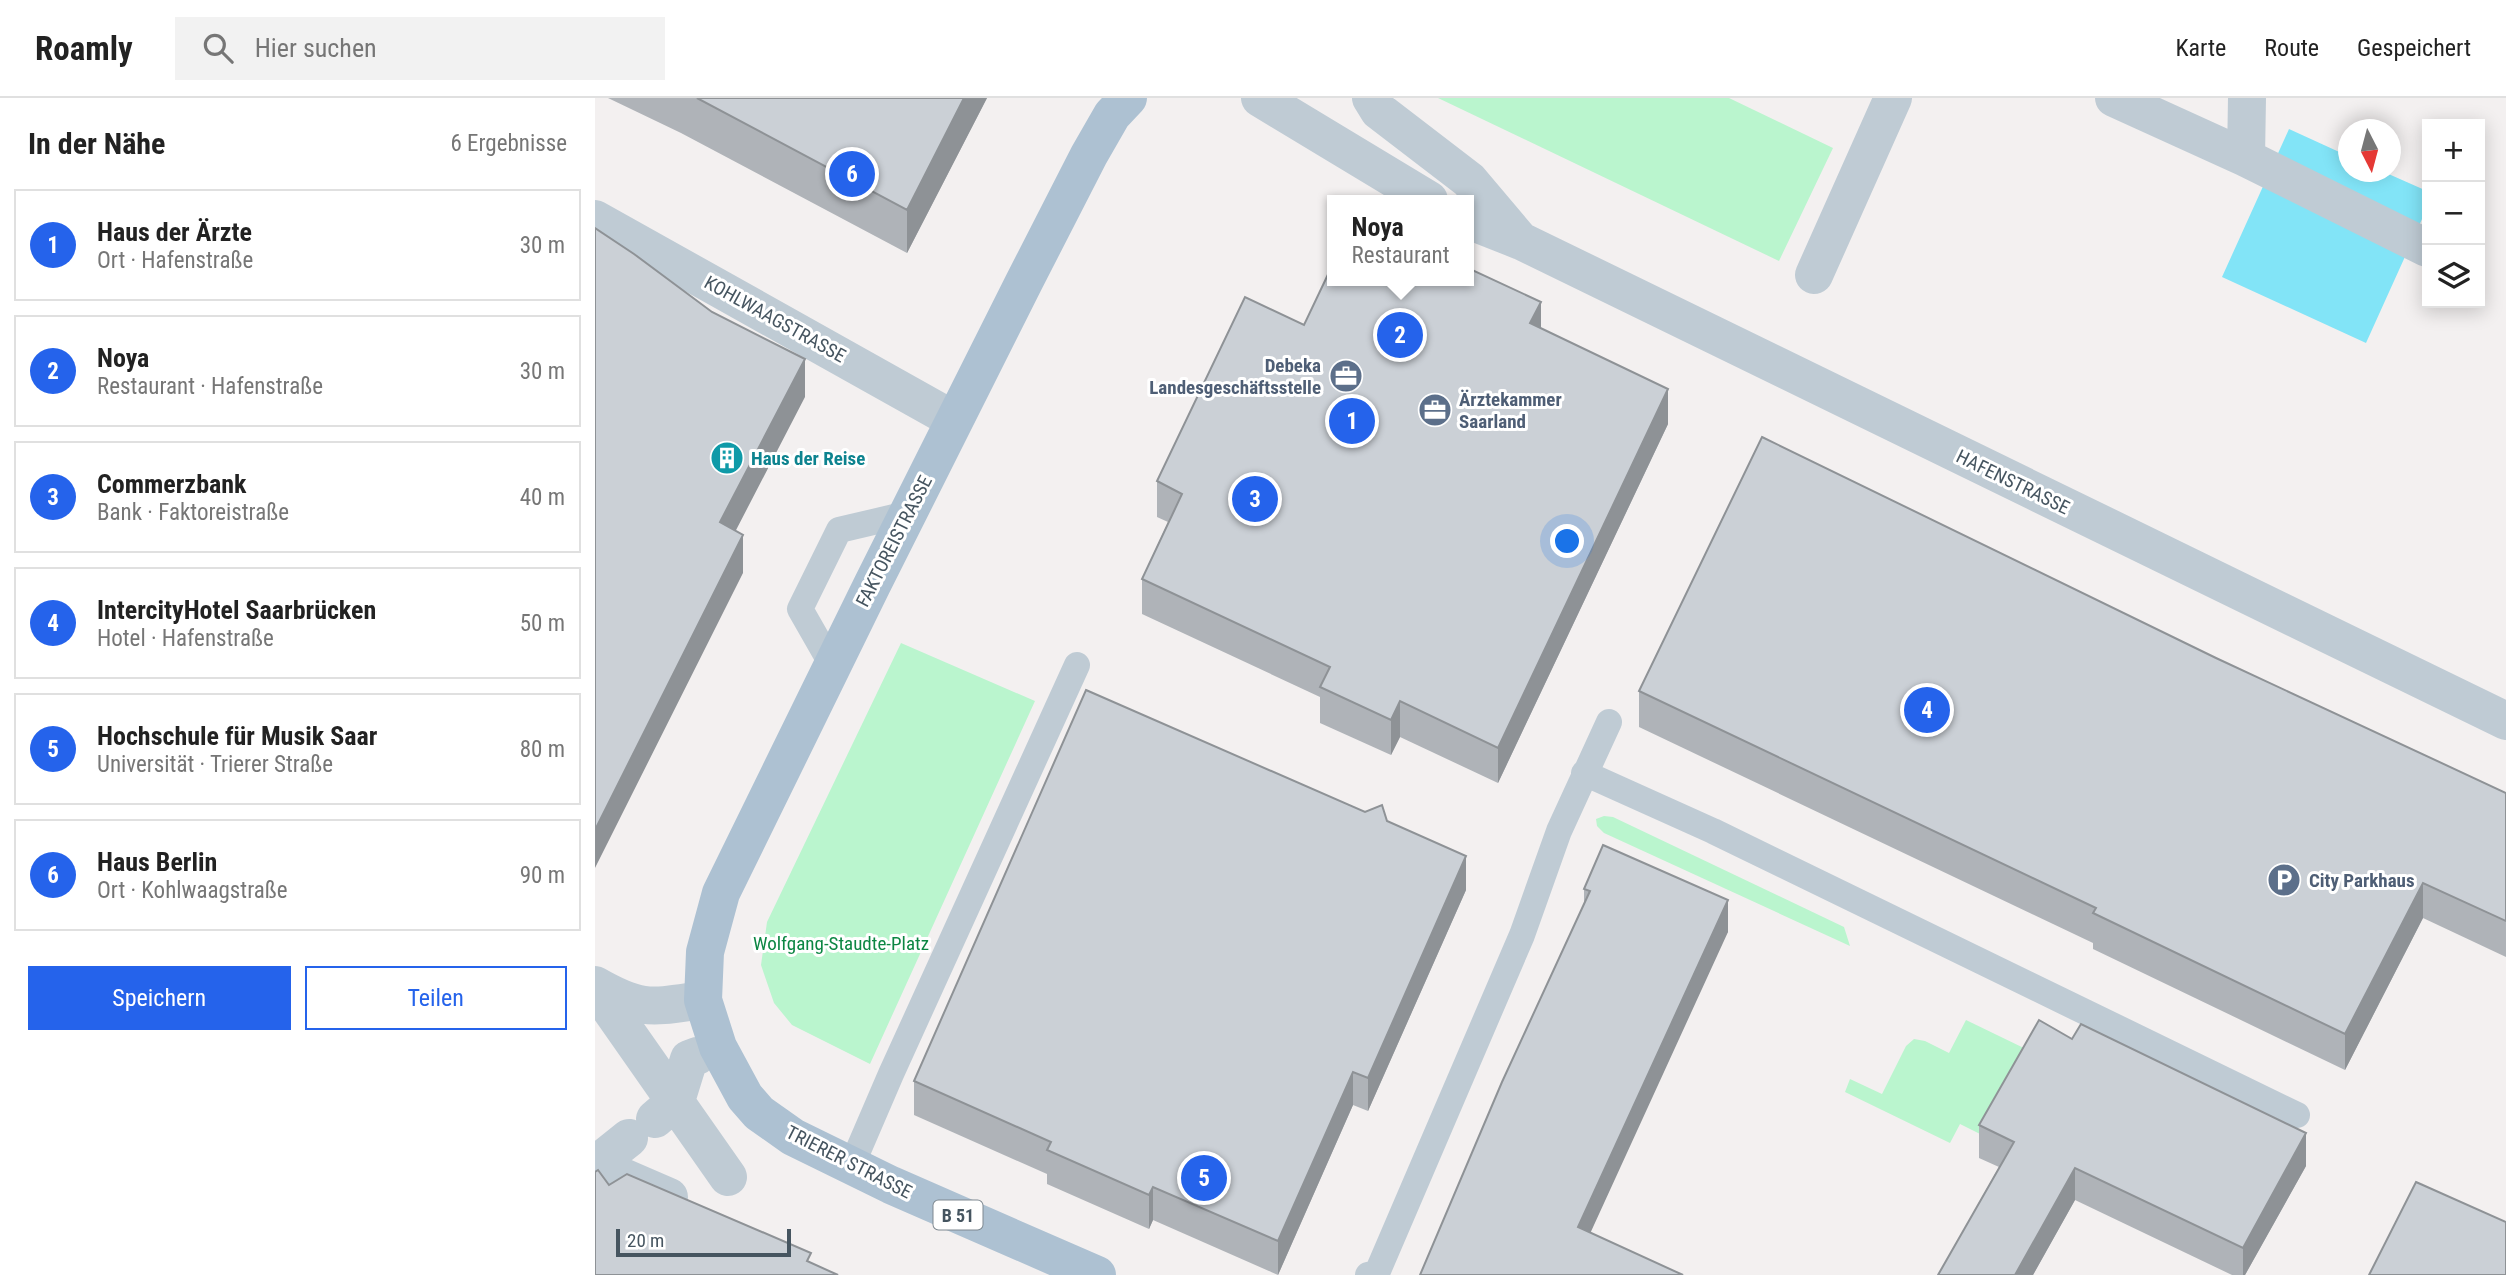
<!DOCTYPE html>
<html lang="de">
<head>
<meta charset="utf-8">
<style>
  body { margin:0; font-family:"Roboto Condensed",sans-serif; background:#f2f2f2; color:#222 }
  .controls { position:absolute; right:21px; top:21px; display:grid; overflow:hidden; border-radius:0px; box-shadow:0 4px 18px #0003 }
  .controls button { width:63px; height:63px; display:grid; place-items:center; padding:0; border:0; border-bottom:2px solid #e0e0e0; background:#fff; color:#222; font:35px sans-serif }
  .compass { position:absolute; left:1743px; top:21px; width:63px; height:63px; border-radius:50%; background:#fff; box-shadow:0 4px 18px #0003; rotate:174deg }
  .scale { position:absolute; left:21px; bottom:18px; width:175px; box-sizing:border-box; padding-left:7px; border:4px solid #465560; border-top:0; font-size:19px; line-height:24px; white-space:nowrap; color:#465560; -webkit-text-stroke:5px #fff; paint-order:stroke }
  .you { position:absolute; left:973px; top:444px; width:24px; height:24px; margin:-18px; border:5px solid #fff; border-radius:50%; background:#1a73e8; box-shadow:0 0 0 10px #1a73e833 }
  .badge { display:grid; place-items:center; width:46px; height:46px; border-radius:50%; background:#2563eb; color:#fff; font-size:23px; font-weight:700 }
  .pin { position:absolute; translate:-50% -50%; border:4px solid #fff; box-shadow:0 2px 7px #0006 }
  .popup { position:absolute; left:732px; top:97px; width:147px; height:91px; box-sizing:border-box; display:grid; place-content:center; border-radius:0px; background:#fff; filter:drop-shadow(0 2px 5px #0005); font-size:23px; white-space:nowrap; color:#767676 }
  .popup b { font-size:26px; color:#222 }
  .popup::after { content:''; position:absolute; left:50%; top:100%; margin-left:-14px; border:14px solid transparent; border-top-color:#fff }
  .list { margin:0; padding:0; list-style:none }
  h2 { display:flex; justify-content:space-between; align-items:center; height:91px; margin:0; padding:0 28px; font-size:30px }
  h2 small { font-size:23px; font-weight:400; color:#767676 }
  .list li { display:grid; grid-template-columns:46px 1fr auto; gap:21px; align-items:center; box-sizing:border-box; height:112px; margin:0 14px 14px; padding:0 14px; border:2px solid #e0e0e0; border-radius:0px }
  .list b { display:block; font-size:26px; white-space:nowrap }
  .list p { margin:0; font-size:23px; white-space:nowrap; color:#767676 }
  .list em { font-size:23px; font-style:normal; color:#767676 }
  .actions { display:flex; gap:14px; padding:21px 28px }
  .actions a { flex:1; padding:16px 0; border:2px solid #2563eb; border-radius:0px; text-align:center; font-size:24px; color:#2563eb }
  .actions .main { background:#2563eb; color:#fff }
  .icon { flex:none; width:38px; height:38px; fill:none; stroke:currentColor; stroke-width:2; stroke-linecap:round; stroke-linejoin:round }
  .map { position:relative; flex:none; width:1911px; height:1177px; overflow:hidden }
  header { display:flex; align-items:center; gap:42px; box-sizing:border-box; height:98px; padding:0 35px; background:#fff; border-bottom:2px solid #e0e0e0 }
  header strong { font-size:33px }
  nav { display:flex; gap:38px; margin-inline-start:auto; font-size:24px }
  .search { width:490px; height:63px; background:#f2f2f2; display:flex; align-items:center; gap:18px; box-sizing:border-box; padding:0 24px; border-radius:0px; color:#767676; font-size:26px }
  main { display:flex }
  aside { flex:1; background:#fff }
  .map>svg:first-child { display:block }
</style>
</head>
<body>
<header>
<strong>Roamly</strong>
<div class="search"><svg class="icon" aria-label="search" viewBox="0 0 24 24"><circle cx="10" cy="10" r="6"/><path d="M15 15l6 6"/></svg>Hier suchen</div>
<nav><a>Karte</a><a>Route</a><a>Gespeichert</a></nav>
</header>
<main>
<aside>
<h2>In der Nähe<small>6 Ergebnisse</small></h2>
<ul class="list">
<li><span class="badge">1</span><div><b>Haus der Ärzte</b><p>Ort · Hafenstraße</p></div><em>30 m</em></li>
<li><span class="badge">2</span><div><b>Noya</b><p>Restaurant · Hafenstraße</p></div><em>30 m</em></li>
<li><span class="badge">3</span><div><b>Commerzbank</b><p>Bank · Faktoreistraße</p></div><em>40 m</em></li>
<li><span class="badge">4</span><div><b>IntercityHotel Saarbrücken</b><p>Hotel · Hafenstraße</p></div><em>50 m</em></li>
<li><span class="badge">5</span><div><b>Hochschule für Musik Saar</b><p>Universität · Trierer Straße</p></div><em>80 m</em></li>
<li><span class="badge">6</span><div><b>Haus Berlin</b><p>Ort · Kohlwaagstraße</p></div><em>90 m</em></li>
</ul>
<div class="actions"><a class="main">Speichern</a><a>Teilen</a></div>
</aside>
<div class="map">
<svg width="1911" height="1177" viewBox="0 0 1911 1177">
  <rect width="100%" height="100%" fill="#f3f0f0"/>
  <!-- green -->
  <path fill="#baf5ce" d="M843,0H1134L1238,50L1184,163Z
    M306,545L440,603L275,966L197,927L179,905L166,867L172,824Z
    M1009,718L1018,719L1249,829L1255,848L1009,735L1002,728L1001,721Z
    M1371,922L1435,953L1389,1038L1365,1026L1355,1045L1250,994L1255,981L1287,996L1311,948L1319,941L1330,943L1354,955Z"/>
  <!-- water -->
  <path fill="#82e4f7" d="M1694,31L1753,58L1754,74H1789L1832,93V110L1771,245L1627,179Z"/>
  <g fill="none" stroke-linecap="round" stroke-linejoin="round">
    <!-- service -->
    <path stroke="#bfcbd4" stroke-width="26" d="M237,567L205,511L244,432L312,416
      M989,675L1118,733L1702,1017
      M256,1069L296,976L482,567
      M773,1177L782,1175L927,837L964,733L1014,624"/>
    <!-- pedestrian -->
    <path stroke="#bfcbd4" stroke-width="38" d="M1519,0L1651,60L1832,150
      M1651,60L1652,0
      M1219,177L1298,0
      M0,887C47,914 57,909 108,902
      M0,889L133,1079
      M60,1021L81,1003L94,961L102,958
      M0,1067L74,1099
      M0,1067L34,1040"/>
    <!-- minor -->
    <path stroke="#bfcbd4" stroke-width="38" d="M0,121L359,322"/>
    <!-- tertiary -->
    <path stroke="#bfcbd4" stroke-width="38" d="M665,0L834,102
      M776,0L784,13L874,82L923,140
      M873,122L926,143L1911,623"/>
    <!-- primary -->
    <path stroke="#adc1d2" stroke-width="38" d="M502,1177L296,1087L198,1039L164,1015L150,999L123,949L108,902L110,854L126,795L277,487L429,184L494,57L517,17L533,0"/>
  </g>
  <!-- wall -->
  <path fill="#afb3b8" d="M13,0H392L312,155L86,35Z
    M709,227L946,230L1073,326L903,685L805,639L796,657L725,625V599L547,516V481L573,424L562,419V383Z
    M1621,560L1911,695V859L1828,820L1750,972L1498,851V845L1044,629V593Z
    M792,723L871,792L773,1013L758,1007L683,1177L558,1122L554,1131L452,1086V1076L319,1017V983Z
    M989,791L1133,834L825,1177L989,806Z
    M1477,941L1711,1068L1650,1177H1637L1480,1102L1438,1177H1343L1404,1069L1384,1060V1027Z"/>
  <!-- shaded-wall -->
  <path fill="#8e9296" d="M369,0H392L312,155V112Z
    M946,204V239L935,225Z
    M210,261V299L125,463V424Z
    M1073,291V326L903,685V650Z
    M148,437V475L0,770V732Z
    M805,603V639L796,657V622Z
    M871,758V792L773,1013V980Z
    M1828,785V820L1750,972V936Z
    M1133,802V834L983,1162V1129Z
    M758,974V1007L683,1177V1143Z
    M1711,1035V1068L1650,1177H1648V1150Z
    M1480,1070V1102L1438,1177H1420Z
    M558,1089V1122L554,1131V1097Z"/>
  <!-- building -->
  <path fill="#cbd0d6" stroke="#8e9296" stroke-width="2" d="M102,0H369L312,112Z
    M0,130L39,156L117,214L210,261L125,424L148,437L0,732Z
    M737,168V183H873V170L946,204L935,225L1073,291L903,650L805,603L796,622L725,589L735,569L547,481L587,396L562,383L650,199L709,227Z
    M1167,339L1621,560L1911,695V823L1828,785L1750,936L1498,815L1501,810L1044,593Z
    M491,592L770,714L787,707L792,723L871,758L773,980L758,974L683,1143L558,1089L554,1097L452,1052L456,1044L319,983Z
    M1008,747L1133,802L983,1129L1088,1177H825L907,984L995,793L989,791Z
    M1444,922L1477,941L1486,926L1711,1035L1648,1150L1480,1070L1420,1177H1343L1419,1044L1384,1027Z
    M3,1072L14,1087L32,1076L216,1155L212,1163L243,1177H0V1074Z
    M1821,1084L1911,1124V1177H1774Z"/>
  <!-- icons -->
  <defs>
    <symbol id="office-disc" viewBox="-11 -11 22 22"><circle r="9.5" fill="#5c6f8a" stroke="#fff"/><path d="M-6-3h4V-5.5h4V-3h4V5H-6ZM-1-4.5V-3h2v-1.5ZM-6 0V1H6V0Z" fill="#fff"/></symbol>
    <symbol id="building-disc" viewBox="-11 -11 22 22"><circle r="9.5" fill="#0f9aa8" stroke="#fff"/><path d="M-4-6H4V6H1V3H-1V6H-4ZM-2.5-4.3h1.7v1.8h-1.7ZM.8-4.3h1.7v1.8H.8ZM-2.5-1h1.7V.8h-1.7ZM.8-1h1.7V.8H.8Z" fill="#fff"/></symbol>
    <symbol id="parking-disc" viewBox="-11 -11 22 22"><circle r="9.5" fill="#5c6f8a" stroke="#fff"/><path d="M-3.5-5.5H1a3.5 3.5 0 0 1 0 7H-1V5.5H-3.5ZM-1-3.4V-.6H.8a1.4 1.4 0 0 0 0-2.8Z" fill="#fff"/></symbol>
  </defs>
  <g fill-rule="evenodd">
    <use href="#office-disc" x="732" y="259" width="38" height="38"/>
    <use href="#office-disc" x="821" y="293" width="38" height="38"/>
    <use href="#building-disc" x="113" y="341" width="38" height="38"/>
    <use href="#parking-disc" x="1670" y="763" width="38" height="38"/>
  </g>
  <g text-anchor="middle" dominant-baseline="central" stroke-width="6" stroke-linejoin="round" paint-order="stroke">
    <!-- shield labels -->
    <rect fill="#fff" stroke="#7e8890" stroke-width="2" x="338.5" y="1102.5" width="49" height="29" rx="5"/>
    <g font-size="18" font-weight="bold" fill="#465560">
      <text x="363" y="1117">B 51</text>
    </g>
    <!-- street labels -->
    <g font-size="19" fill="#465560" stroke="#fff">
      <text transform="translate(180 221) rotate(29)">KOHLWAAGSTRASSE</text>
      <text transform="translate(1418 384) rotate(26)">HAFENSTRASSE</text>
      <text transform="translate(299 443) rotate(-63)">FAKTOREISTRASSE</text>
      <text transform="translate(254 1064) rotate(27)">TRIERER STRASSE</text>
    </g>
    <!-- service labels -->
    <g font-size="19" font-weight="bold" fill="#4e5e75" stroke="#fff" text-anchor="start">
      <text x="726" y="267" text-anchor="end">Debeka<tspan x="726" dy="22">Landesgeschäftsstelle</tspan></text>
      <text x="864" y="301">Ärztekammer<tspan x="864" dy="22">Saarland</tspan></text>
      <text x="1714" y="782">City Parkhaus</text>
    </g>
    <!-- culture labels -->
    <g font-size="19" font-weight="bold" fill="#0d838f" stroke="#fff" text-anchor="start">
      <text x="156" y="360">Haus der Reise</text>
    </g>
    <!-- park labels -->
    <g font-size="19" fill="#0c8643" stroke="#fff">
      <text x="246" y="845">Wolfgang-Staudte-Platz</text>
    </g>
  </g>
</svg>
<div class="controls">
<button>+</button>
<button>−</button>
<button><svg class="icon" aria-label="layers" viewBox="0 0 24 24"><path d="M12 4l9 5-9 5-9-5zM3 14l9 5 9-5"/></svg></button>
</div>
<svg class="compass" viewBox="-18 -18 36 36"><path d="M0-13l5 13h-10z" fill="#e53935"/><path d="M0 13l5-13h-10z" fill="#767676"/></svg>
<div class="scale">20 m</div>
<div class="you"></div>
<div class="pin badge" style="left:757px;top:323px">1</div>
<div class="pin badge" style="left:805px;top:237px">2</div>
<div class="popup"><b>Noya</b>Restaurant</div>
<div class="pin badge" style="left:660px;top:401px">3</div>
<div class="pin badge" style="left:1332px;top:612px">4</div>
<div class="pin badge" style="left:609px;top:1080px">5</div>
<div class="pin badge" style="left:257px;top:76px">6</div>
</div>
</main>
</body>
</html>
